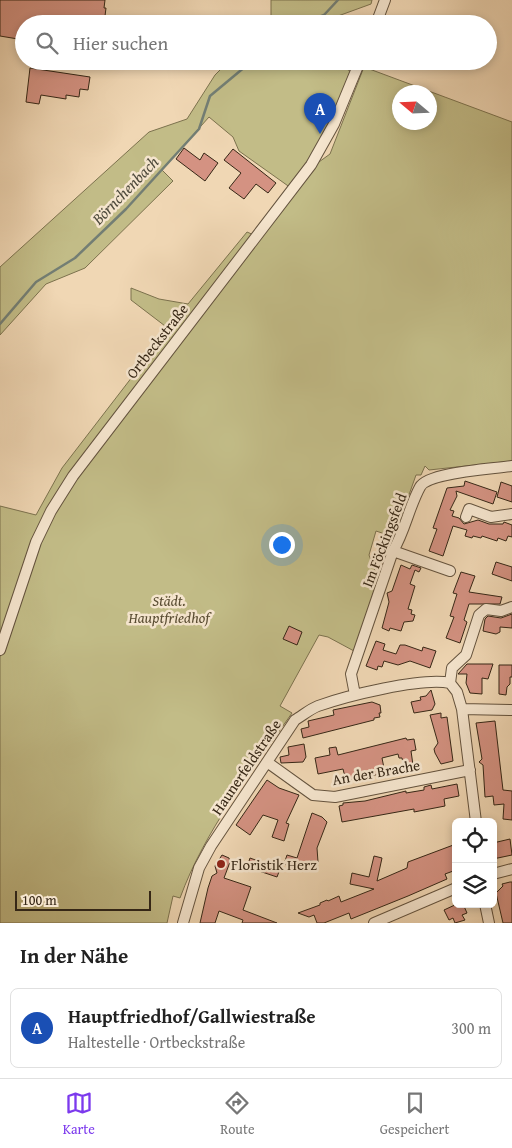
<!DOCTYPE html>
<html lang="de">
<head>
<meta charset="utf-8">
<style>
  body { margin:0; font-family:"Gentium Book Plus",serif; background:#f6f6f6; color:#222 }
  .controls { position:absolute; right:15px; bottom:15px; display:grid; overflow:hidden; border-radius:8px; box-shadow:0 2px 8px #0003 }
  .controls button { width:45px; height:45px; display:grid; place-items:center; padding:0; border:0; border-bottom:1px solid #e0e0e0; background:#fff; color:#222; font:25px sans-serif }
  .compass { position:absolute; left:392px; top:85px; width:45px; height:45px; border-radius:50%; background:#fff; box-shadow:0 2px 8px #0003; rotate:289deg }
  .scale { position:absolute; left:15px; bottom:12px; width:136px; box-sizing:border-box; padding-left:5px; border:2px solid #362716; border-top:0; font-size:14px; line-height:18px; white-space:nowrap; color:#362716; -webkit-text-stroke:4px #f5e5ce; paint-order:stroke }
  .you { position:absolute; left:281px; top:544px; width:18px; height:18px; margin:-12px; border:4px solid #fff; border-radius:50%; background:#1a73e8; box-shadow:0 0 0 8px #1a73e833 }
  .badge { display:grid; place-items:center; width:32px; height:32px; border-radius:50%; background:#7c3aed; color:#fff; font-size:16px; font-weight:700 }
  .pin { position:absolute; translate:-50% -41px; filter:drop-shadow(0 1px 2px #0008) }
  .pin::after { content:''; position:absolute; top:26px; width:18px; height:15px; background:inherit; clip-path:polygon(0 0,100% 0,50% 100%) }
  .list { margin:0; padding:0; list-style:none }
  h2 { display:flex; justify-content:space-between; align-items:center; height:65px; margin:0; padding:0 20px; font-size:21px }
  h2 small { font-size:16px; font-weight:400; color:#767676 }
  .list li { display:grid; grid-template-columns:32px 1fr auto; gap:15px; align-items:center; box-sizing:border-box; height:80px; margin:0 10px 10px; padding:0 10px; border:1px solid #e0e0e0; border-radius:8px }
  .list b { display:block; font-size:19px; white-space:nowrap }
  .list p { margin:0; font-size:16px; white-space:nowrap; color:#767676 }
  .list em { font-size:16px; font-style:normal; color:#767676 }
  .icon { flex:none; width:28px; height:28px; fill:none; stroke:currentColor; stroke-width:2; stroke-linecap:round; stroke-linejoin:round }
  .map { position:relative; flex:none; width:512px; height:923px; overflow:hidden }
  .search { position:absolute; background:#fff; box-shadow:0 2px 8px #0003; left:15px; right:15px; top:15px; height:55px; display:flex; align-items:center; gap:12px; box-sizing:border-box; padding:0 18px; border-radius:28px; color:#767676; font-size:19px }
  .sheet { height:155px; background:#fff }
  nav { display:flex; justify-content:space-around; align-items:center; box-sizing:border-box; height:70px; border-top:1px solid #e0e0e0; background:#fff; font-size:14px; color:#767676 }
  nav a { display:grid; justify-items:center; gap:2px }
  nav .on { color:#7c3aed }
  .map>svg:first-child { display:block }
</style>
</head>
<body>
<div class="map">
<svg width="512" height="923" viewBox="0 0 512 923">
  <rect width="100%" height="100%" fill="#f0d7b4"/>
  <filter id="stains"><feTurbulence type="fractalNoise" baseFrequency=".004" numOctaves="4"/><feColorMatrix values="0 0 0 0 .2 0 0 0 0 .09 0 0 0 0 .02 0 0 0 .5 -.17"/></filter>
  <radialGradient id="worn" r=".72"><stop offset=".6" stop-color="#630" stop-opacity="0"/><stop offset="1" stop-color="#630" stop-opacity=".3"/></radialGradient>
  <!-- green -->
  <path fill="#c2bc87" stroke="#7c724e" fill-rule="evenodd" d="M271,0H372L371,4L316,24H267L271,19Z
    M229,61H333L355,74L334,124L291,188L239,151L233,137L209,117L162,170L173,181L85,268L46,284L0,335V267L149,132L187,119L215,75Z
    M364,67L512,122V461L429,470L425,466L421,475H416L394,537L376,531L369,555L378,579L354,651L328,637L319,635L280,706L292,713C251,772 205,830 180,898L173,896L167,923H0V657L38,542L0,638V506L36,515L62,468L169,329L131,300V288L159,299L188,304L247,232L254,235L312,167L330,154ZM400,92H430V122H400Z"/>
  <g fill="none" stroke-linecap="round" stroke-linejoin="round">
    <!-- stream -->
    <path stroke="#737e74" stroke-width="2.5" d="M301,24L324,15L338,0
      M0,324L36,282L75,258L126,209L199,129L210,96L252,61"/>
  </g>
  <!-- building -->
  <path fill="#d49282" stroke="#362716" d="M0,0H105L104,8H106L104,24H24V40L0,36Z
    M412,16L432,23L431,24H409Z
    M30,68L90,77L88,90L80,89L79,97L66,95V99L41,95L39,104L26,102Z
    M184,148L200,160L204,153L218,163L205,181L176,159Z
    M233,149L276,183L268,193L256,184L244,199L229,188L241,173L224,160Z
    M465,481L497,492L493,504L456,491L457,496L450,510L454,511L452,516L459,518L464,524L478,520L489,524H503L504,522L512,525V537L508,536L506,541L498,538L497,541L482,536L481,538L473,536L472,538L465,536L467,530L453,526L443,556L429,551L437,529L433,528L447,488L464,486Z
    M501,482L512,486V502L497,497Z
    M496,562L512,567V581L492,574Z
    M401,565L410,569L412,565L421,568L419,572L415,570L410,584L415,586L408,609L412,610L411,614L415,615L413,621L404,622L401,631L390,628L389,631L382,628L389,602L387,593L392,591Z
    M461,572L475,576L469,592L502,597L500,604H469L464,620L467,622L460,643L446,638L454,617L450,616L457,594L453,593Z
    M512,614V628L500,627V632L496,634L483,631L485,619L488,616L501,618Z
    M289,626L302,632L297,645L283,639Z
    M376,641L385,644L383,650L396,654L400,645H405L422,651L423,647L436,651L430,668L410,661L398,665L384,661L382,667L378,666L377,670L366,666Z
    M467,664H493L488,679L482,678V694L470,693L466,683L467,674H458Z
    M499,665H512V677H510V684L507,687L506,695L499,694Z
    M431,690L435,704L432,710L414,713L411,702L421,700L420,697L426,696Z
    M372,702L380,705L381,713H379L380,717L374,718V720L303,738L301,729L309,727L308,721L334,715L333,710Z
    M441,713V718L447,717L453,761L441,764L435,753L434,749L438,743L430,715Z
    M495,721L503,790L512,791V820L503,819L504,804L494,805L493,796L485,797L483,765L479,762L482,759L476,723Z
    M406,738L407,740L414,739L416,750L411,751L413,765L404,767L402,758H399L398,754L382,758L385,773L346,781L343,769L318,774L315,758L330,755L329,748L336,747L338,755Z
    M304,744L306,757L303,762L281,763L280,757L289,755L288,747Z
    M267,780L279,788L299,795L286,823L289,824L284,841L272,837L278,820L263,815L250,835L236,825Z
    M457,784L459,796L444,799L445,806L414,812V809L342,822L339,806L343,805V803L365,801L406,791V793L424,790V787L431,785L432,789Z
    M312,813L322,817L327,822L317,848L318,862L310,861L308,868L295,863L294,868L284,864L287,855L297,858Z
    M510,839L512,855L493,859V843Z
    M456,844V870L445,874L447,879L408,896L351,919L349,913L324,923H317L314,915L309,917L298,913L320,905V903L327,900L328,901L339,896L341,902L374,889L350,884L352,873L369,877L374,856L382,858L377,881L407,868L408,862Z
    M222,855L229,858L230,862L224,878L251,887L243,910L277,923H242L243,920L219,911L215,923H200L208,888L212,876L217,873L215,866Z
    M250,858L280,869L277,877L247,867Z
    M510,882H512V923H503L496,893L503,886L502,884Z
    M457,904H463L467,913L462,915L465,920L455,923L453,918L449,920L444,910Z"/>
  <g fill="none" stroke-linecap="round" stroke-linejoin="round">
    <defs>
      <path id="minor" d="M376,24L385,0
        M466,517L469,509L491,517L512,514
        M393,551L450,571
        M0,650L36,542L51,511L73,476L311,165L334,124L360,61
        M450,683L452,668L466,655L479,615L486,609L501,611L512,607
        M355,695L351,674L393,551C405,531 409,507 420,487C428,472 494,469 512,466
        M462,709L512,710
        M267,762L313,795L335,797L470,770
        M493,874L512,869
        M485,904L489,923
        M183,923L199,868L211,846L295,720C302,716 310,709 318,706C346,696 422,677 450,683L457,692L462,709L476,822
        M374,923L456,888"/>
    </defs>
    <!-- minor casing -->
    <use href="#minor" stroke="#64533e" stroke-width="12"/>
    <!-- minor -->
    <use href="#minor" stroke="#f5e5ce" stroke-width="10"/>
  </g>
  <!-- markers -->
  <circle fill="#8f2418" stroke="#f5e5ce" stroke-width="2" cx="221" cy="864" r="5"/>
  <g text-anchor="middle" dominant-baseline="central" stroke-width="5" stroke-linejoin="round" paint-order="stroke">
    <!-- street labels -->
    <g font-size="15" fill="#362716" stroke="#f5e5ce">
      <text transform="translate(157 341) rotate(-52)">Ortbeckstraße</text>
      <text transform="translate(384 540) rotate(-69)">Im Föckingsfeld</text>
      <text transform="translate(246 767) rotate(-56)">Haunerfeldstraße</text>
      <text transform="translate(376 772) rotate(-10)">An der Brache</text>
    </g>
    <!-- park labels -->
    <g font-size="15" font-style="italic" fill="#594c32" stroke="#f5e5ce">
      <text x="169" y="600">Städt.<tspan x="169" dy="17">Hauptfriedhof</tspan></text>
    </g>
    <!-- poi labels -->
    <g font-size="15" fill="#362716" stroke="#f5e5ce" text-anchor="start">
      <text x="231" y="864">Floristik Herz</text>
    </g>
    <!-- water labels -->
    <g font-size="16" font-style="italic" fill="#4f4b3d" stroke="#f5e5ce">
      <text transform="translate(125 190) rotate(-46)">Börnchenbach</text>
    </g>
  </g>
  <rect width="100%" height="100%" filter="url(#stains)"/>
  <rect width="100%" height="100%" fill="url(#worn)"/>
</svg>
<div class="controls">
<button><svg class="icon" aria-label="locate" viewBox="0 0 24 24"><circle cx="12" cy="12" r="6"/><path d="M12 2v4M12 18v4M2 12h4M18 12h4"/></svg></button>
<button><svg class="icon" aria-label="layers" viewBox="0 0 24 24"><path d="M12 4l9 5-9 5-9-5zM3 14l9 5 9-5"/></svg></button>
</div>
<svg class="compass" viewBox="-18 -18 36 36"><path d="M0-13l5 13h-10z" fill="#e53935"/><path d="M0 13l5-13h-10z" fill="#767676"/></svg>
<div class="scale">100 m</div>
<div class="you"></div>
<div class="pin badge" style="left:320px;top:134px;background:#1a4fb4">A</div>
<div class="search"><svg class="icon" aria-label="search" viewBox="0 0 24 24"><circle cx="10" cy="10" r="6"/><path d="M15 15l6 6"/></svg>Hier suchen</div>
</div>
<section class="sheet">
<h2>In der Nähe<small></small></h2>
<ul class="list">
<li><span class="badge" style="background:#1a4fb4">A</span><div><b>Hauptfriedhof/Gallwiestraße</b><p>Haltestelle · Ortbeckstraße</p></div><em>300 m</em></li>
</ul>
</section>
<nav>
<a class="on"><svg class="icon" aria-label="map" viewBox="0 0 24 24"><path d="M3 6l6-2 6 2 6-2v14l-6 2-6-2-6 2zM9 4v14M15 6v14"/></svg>Karte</a>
<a><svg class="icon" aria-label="directions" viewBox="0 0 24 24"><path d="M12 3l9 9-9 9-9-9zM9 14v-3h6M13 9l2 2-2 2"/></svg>Route</a>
<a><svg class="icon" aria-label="saved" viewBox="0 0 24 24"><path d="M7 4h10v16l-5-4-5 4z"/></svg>Gespeichert</a>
</nav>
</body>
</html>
